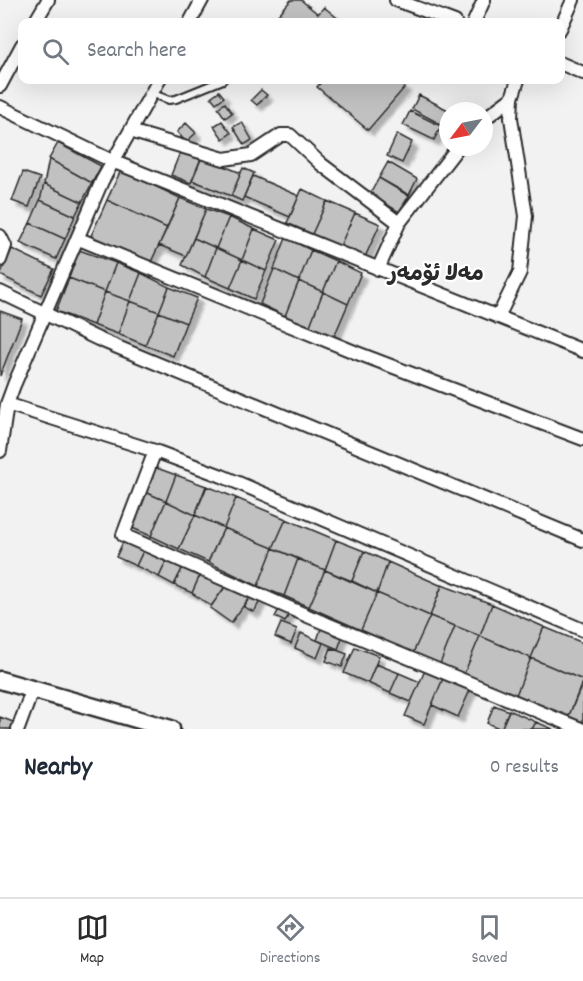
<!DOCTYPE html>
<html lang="en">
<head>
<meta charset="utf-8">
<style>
  body { margin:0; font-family:Dekko,"Playpen Sans Arabic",sans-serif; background:#f2f2f3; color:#1f2937 }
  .compass { position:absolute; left:439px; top:102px; width:54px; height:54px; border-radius:50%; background:#fff; box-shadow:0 6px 24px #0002; rotate:238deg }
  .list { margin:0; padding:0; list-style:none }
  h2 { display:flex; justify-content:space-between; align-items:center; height:78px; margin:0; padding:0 24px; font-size:26px }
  h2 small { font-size:20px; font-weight:400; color:#747a83 }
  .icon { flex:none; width:33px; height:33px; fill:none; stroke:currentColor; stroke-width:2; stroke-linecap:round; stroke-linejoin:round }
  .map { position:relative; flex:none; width:583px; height:729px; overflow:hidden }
  .search { position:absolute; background:#fff; box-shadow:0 6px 24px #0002; left:18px; right:18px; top:18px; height:66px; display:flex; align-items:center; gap:15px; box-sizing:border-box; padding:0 21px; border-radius:12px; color:#747a83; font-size:22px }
  .sheet { height:168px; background:#fff }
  nav { display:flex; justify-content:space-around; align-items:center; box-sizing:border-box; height:84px; border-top:2px solid #e0e1e3; background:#fff; font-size:16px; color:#747a83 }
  nav a { display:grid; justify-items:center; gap:3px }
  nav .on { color:#2b2b2b }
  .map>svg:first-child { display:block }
</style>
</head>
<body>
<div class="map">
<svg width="583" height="729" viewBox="0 0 583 729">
  <defs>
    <filter id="shadow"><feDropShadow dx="5.5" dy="5.5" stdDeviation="1.5" flood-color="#0004"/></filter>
  </defs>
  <rect width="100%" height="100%" fill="#f2f2f2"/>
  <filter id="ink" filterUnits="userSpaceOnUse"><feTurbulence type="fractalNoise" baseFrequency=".0167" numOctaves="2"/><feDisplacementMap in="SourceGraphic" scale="12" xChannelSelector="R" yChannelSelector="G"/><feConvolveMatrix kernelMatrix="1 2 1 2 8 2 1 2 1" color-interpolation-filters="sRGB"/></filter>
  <g filter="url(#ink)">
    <!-- building -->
    <path fill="#c1c1c1" stroke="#2b2b2b" stroke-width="1.5" filter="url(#shadow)" d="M291,0H301L318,14L324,7L342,22H272Z
      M323,80H395L405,87L368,130L317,87Z
      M261,90L267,95L257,105L251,100Z
      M219,91L224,97L216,103L211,97Z
      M419,95L450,111L448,128L412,109Z
      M225,103L232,113L225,118L218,108Z
      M410,111L441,126L434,140L403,125Z
      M222,121L231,133L223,139L214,126Z
      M242,122L252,140L244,145L233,127Z
      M186,123L196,133L186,142L177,132Z
      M397,134L412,142L402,163L387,156Z
      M58,143L101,166L92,183L49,159Z
      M181,150L201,158L191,183L171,175Z
      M202,157L241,173L231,196L192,180Z
      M49,159L92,183L82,202L44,184Z
      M388,162L417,179L409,195L379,178Z
      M243,168L254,173L242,201L231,196Z
      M121,170L180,198L167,228L107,200Z
      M23,172L40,178L29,207L12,201Z
      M253,176L299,196L290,217L244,197Z
      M379,178L409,196L399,212L370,194Z
      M44,184L82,202L75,216L40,200Z
      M302,189L327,201L312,234L287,223Z
      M180,198L206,209L186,256L159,245Z
      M40,200L75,216L65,239L30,223Z
      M107,200L167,228L150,264L91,236Z
      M327,201L355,213L340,246L312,234Z
      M206,209L229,217L216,248L194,238Z
      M355,213L380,224L365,257L340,246Z
      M229,217L254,229L242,260L216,248Z
      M30,223L65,239L56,259L20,243Z
      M254,229L279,240L266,271L242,260Z
      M194,238L216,248L205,277L182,265Z
      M286,238L311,250L299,281L274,269Z
      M216,248L242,260L230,288L205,277Z
      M12,249L54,269L41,295L0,275Z
      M79,250L116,263L105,292L69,278Z
      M311,250L336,261L323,292L299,281Z
      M242,260L266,271L254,299L230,288Z
      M336,261L361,273L348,304L323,292Z
      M116,263L141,273L130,301L105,292Z
      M274,269L299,281L285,316L260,304Z
      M141,273L169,287L159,312L130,301Z
      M69,278L105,292L93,325L56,311Z
      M299,281L323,292L309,328L285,316Z
      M169,287L197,298L186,323L159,312Z
      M105,292L130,301L118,334L93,325Z
      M323,292L348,304L333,339L309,328Z
      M130,301L159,312L145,345L118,334Z
      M0,311L22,319L0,376Z
      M159,312L186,323L173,356L145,345Z
      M154,467L176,475L166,501L145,492Z
      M176,475L206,486L195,515L166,501Z
      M207,486L236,498L224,528L195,515Z
      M145,492L166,501L151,536L130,527Z
      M236,498L286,519L273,548L224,528Z
      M166,501L195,515L179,549L151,536Z
      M195,515L224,528L208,562L179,549Z
      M286,519L336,540L325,570L273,548Z
      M224,528L273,548L258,586L208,562Z
      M124,540L144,549L136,566L116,557Z
      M336,540L364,551L352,581L325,570Z
      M273,548L298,559L284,596L258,586Z
      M144,549L167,560L159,577L136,566Z
      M364,551L388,562L377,593L352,581Z
      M298,559L325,570L309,607L284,596Z
      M167,560L183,567L174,585L159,577Z
      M388,562L442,586L430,616L377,593Z
      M183,567L200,575L192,593L174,585Z
      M325,570L377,593L361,630L309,607Z
      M200,575L226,586L211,606L192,593Z
      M228,582L249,598L231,623L210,608Z
      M442,585L492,604L480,636L430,616Z
      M252,593L261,599L254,612L244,607Z
      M377,593L430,616L413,653L361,630Z
      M492,604L544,627L531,658L480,636Z
      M280,607L290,612L285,622L275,617Z
      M430,616L455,626L440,664L413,653Z
      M281,623L297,629L291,644L275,637Z
      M322,626L343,635L338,649L317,640Z
      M455,626L480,636L464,674L440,664Z
      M544,627L583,643V680L531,658Z
      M301,633L323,643L317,658L295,648Z
      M480,636L531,658L516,695L464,674Z
      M355,647L379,656L368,683L344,673Z
      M331,648L347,654L342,667L326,661Z
      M531,658L583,680L568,718L516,695Z
      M376,664L399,673L390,693L368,683Z
      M426,668L444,676L424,724L405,716Z
      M399,673L420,682L411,702L390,693Z
      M444,676L471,688L458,717L432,705Z
      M583,682V725L568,718Z
      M494,705L509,711L501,729L487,723Z
      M509,710L536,722L532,729H501Z
      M0,717L13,722L11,729H0Z
      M536,722L553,729H532Z"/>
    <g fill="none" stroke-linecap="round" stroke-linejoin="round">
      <defs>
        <path id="lane" d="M151,93L169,100L176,99L223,80"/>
        <path id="street" d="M396,0L455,22
          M35,22L48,0
          M190,22L202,0
          M474,22L484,0
          M560,29L573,0
          M560,63L583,73
          M0,86L22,45
          M0,107L112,161L583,351
          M484,119L512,98
          M130,131L224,159L251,155L281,135H290L321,164L399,223L458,147
          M0,236L5,246L0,260
          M79,239L357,353L583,439
          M378,269L399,223
          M0,292L98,339L583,540
          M498,317L520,272L526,216L511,118L512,98L518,80
          M7,404L155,451L222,476L583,630
          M0,451L7,404L14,385L102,181L159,80
          M155,451L123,535L310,617L581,729
          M18,729L32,691"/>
        <path id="secondary" d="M0,680L171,729"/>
      </defs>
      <!-- lane casing -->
      <use href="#lane" stroke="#2b2b2b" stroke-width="10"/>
      <!-- street casing -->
      <use href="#street" stroke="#2b2b2b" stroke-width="16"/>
      <!-- secondary casing -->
      <use href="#secondary" stroke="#2b2b2b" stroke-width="21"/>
      <!-- lane -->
      <use href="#lane" stroke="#fff" stroke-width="6"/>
      <!-- street -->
      <use href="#street" stroke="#fff" stroke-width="12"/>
      <!-- secondary -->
      <use href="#secondary" stroke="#fff" stroke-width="16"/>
    </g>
  </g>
  <g text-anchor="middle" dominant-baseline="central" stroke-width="4.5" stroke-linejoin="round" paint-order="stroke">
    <!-- quarter labels -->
    <g font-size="22" font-weight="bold" fill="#2b2b2b" stroke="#fff">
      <text x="436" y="275">مەلا ئۆمەر</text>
    </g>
  </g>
</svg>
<svg class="compass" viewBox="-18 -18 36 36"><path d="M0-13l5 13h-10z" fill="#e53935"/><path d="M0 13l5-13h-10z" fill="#747a83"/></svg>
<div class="search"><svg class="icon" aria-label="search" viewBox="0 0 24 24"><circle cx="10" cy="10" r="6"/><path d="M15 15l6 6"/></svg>Search here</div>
</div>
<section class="sheet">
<h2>Nearby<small>0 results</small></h2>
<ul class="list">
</ul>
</section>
<nav>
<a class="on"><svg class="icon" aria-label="map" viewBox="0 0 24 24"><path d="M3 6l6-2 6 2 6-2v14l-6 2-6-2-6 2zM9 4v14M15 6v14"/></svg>Map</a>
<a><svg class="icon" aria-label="directions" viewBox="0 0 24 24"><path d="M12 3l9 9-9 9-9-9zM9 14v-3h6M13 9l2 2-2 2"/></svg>Directions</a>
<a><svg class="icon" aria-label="saved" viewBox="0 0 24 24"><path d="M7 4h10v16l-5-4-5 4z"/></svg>Saved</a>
</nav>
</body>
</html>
